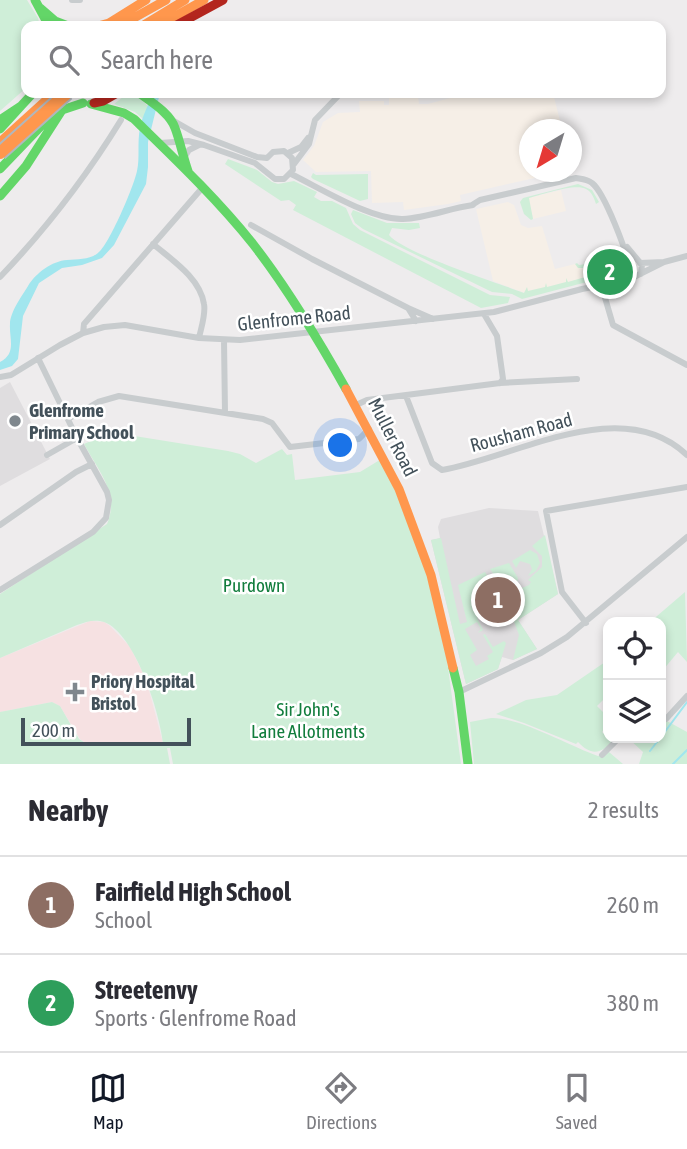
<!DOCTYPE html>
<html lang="en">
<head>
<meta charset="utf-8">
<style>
  body { margin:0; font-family:"Asap Condensed",sans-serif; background:#f7f7f7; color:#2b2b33 }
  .controls { position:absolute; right:21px; bottom:21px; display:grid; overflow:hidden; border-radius:14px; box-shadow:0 4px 10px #0003 }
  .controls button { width:63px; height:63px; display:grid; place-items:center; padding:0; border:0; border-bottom:2px solid #e1e1e2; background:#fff; color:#2b2b33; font:35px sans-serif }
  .compass { position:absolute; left:519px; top:119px; width:63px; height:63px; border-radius:50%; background:#fff; box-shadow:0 4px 10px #0003; rotate:218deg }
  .scale { position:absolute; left:21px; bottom:18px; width:170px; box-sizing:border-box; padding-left:7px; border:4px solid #43515a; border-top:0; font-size:19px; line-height:24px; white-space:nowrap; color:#43515a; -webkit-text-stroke:5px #fff; paint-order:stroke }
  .you { position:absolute; left:341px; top:446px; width:24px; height:24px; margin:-18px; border:5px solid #fff; border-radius:50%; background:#1a73e8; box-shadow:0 0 0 10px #1a73e833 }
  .badge { display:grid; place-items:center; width:46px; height:46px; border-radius:50%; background:#111827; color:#fff; font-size:23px; font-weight:700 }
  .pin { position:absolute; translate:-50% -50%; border:4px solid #fff; box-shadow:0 2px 7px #0006 }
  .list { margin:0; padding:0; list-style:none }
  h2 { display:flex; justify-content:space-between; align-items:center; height:91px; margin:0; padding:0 28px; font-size:30px }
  h2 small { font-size:23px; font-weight:400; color:#7c7c81 }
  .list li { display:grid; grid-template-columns:46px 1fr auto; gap:21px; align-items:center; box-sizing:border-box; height:98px; padding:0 28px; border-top:2px solid #e1e1e2 }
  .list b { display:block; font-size:26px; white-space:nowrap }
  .list p { margin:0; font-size:23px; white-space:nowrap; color:#7c7c81 }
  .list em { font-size:23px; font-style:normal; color:#7c7c81 }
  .icon { flex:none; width:38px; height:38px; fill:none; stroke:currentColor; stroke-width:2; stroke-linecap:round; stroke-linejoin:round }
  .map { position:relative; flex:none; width:687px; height:764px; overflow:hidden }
  .search { position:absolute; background:#fff; box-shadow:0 4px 10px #0003; left:21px; right:21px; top:21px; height:77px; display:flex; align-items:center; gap:18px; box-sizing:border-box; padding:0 24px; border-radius:14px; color:#7c7c81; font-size:26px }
  .sheet { height:287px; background:#fff }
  nav { display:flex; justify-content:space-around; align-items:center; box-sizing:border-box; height:98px; border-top:2px solid #e1e1e2; background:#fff; font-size:19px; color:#7c7c81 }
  nav a { display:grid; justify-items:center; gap:4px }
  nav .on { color:#111827 }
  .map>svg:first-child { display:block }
</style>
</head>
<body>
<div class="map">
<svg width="687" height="764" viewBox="0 0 687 764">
  <rect width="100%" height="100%" fill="#eeeced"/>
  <!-- commercial -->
  <path fill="#f6efe7" d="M468,93H553L562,129L530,130V172H561L460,195L461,201L448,204L404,210L403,202L372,203L371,171L316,172L303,160L314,146L323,122L338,113L360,112L359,101H384V105H389V97L418,96L419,104H428Z
    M561,190L566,211L533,219L528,198Z
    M508,202L514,205L521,225L528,228L542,226L555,269L575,264L586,267L588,277L525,293L493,281L476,209Z"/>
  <!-- education -->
  <path fill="#dfdddf" d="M10,382L50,459L0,486V388Z
    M489,508L538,511L558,594L518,620L537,649L513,660L502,657L498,669L466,684L431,540L440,538L438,527L441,519Z"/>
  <!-- medical -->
  <path fill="#f6e1e2" d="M90,621L104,622L110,626L130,647L146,679L163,743L141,746L114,742L87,744L80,739L60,706L52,702L0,712V658Z"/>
  <!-- green -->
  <path fill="#cfeed8" d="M0,0H27L38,18L40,26H26V88L0,111Z
    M128,93H133L148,106L143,119L135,112L114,104Z
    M228,159L257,170L272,182L278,184L294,181L317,192L314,197L321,201H332L346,208L353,224L360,230L490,295L510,297L508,303L481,308L293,210L296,205L289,200L281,201L225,164Z
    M313,173L316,175L368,174V199L360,201L313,179L311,177Z
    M578,184L592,190L599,202L596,204C594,198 592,192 586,189C575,183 541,195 529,198L533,219L531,220L524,214L520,202L523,198Z
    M353,210L387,223H419L420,228L409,230L392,228L389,235C405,254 496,282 524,293L527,287L528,291L545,287L546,283L547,287L566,282V278L568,282L585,277V268H578L575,264L577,263L579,265L586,264L590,278L619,271L606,277L522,299L512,294L492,292L363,229L355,223L351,214Z
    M122,434L228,451L240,454L256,463L282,449L287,455L292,454L295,480L360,472L383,458L427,575L447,660L461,764H173L170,748H167L170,764H0V712L52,702L60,706L79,739L87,744L114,742L141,746L163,743C160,713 135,633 104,622C94,619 86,622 77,625L0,658V594L107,524C120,494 98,470 84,444L100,437Z
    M545,535L558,594L518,620L537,649L513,660L519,635L512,616L522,588L529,585L531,582L528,580L542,567V556L532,546Z
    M441,538L460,624L467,622L458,585L485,572L493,585L496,583L508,588L520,586L509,614L506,616L499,605L477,618L483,630L478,633L481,629L477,622L465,629L477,650L470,655L476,666L489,659L487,656L493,652L483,635L485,634L493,647L504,641L506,643L498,669L466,684L431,540Z
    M530,550L537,554L540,563L536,571L528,576L532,569L530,564L520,561L516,568L512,561Z
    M509,563L518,578L517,583L510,586L500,583L490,569Z
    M685,592L687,662L678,652L663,670L661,668V622H650Z
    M608,660V695L597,706L608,717V725L602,732L613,741C601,754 591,756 578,742L576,744L524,723L496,714L526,700L557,695Z
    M491,718C520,717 569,746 598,756L609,752L623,764H474L470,722Z
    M667,721L687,732V764H639L643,752L628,738H661V723Z"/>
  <!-- water -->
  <path fill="#a1e6ee" d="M152,93H160L148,142V167L146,184L114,245L102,258L82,265L62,268L39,283L23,316L18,359L12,366L0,370V362C17,353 9,339 10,324C10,312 22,296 28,286C36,273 52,261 67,260C78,259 89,260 98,253C109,245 134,186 137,171C140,158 137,143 140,128C142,116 149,105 152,93Z"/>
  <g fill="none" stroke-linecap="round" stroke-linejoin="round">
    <!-- stream -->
    <path stroke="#a1e6ee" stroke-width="2" d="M661,737L687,702
      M650,751L660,738
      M673,764L687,750"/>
    <!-- street -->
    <path stroke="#c8ccce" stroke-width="6" d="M72,0H80
      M160,143L188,141L204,145L255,163L275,179H284L293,170L292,158L284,151L273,152L267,158L257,157L195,133L174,121
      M288,153L301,147L308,138
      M183,159L189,150L199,145
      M294,164L309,144L315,120L341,93
      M291,174C320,188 371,220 403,219C427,218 450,208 473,205
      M472,205L480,200L576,178C582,179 587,179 592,183C604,192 628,253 629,269
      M251,225L312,259L408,308
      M153,244C172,260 200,278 204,304C206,314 201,328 199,338
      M627,247L642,265L641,274
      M640,263L664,262L687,256
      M0,277C46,229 86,177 121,120
      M609,281L623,275L629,269
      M601,284L613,325L687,365
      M484,314L497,336L503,379L500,383
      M416,321L408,308L433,319
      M83,333L84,324L203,187
      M224,340L225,413
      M0,377L11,375L60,345L83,333L104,327L125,325L199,338L240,340L494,312L582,289L628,280L664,262
      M406,396L432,463L442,470C515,458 621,392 687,455
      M356,405L367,400L500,383L577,379
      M68,419L98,402L119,396L263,419L272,423L290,447L359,439L369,429
      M47,455L77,438
      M0,525L76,472L92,464
      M0,590L93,532L106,518L109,500L107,492L77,438L38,358
      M586,623L562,592L546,511L687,487
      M459,692L541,653L567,637L687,537
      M661,722L666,719L687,696
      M602,755L619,738"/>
    <!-- fast -->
    <path stroke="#63d668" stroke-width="9" d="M35,0L49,26
      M40,8L55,21L68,26
      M139,93C151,102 170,113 175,128C180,141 183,157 188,171
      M91,104L124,113L134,119C175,159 217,199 253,244C288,289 318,339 346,389
      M0,120L21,106L33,93
      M0,129L21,106
      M0,169L46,121L62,110
      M0,196L26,166L62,110L83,103
      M453,668L459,692L468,764"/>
    <!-- slow -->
    <path stroke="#ff974d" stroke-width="9" d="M109,23L132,19L166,0
      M98,26L109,23L146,0
      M142,26L185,0
      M158,26L204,0
      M0,142L54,93
      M346,389L399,489L431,575L453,668"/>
    <!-- jam -->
    <path stroke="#b3261e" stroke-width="9" d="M175,26L223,0
      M94,103L103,101L117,93"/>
    <defs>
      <path id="slow-bridge" d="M0,153L67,93"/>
    </defs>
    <!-- slow-bridge casing -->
    <use href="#slow-bridge" stroke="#b1b7bd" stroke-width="16" stroke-linecap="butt"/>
    <!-- slow-bridge -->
    <use href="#slow-bridge" stroke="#ff974d" stroke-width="12"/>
  </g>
  <!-- markers -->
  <g fill="#7f878d" stroke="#fff" stroke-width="2.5">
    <circle cx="15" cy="421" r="7"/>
    <path d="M71.5 681.5h7v7h7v7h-7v7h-7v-7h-7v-7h7z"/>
  </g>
  <g text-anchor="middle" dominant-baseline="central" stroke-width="5" stroke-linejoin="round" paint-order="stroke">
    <!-- street labels -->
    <g font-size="19" fill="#43515a" stroke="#fff">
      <text transform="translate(294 318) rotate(-6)">Glenfrome Road</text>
      <text transform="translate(521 432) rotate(-15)">Rousham Road</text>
      <text transform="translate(393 437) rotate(63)">Muller Road</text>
    </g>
    <!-- poi labels -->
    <g font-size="19" font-weight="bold" fill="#43515a" stroke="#fff" text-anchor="start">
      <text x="29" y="410">Glenfrome<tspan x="29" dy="22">Primary School</tspan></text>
      <text x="91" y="681">Priory Hospital<tspan x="91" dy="22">Bristol</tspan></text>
    </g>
    <!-- park labels -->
    <g font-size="19" fill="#127d3d" stroke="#fff">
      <text x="254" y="585">Purdown</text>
      <text x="308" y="709">Sir John's<tspan x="308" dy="22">Lane Allotments</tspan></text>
    </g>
  </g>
</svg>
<div class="controls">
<button><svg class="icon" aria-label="locate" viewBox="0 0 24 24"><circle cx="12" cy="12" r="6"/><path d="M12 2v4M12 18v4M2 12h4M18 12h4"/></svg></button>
<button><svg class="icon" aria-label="layers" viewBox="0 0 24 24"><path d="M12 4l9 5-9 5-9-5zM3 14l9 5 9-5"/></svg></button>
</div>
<svg class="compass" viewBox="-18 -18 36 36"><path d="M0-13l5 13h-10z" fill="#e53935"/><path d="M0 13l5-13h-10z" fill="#7c7c81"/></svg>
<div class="scale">200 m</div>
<div class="you"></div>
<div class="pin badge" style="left:498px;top:600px;background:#8d6e63">1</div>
<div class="pin badge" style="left:610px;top:272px;background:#2e9e5b">2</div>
<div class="search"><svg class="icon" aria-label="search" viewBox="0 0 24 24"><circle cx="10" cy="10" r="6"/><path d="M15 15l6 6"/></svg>Search here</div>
</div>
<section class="sheet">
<h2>Nearby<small>2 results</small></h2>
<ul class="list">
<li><span class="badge" style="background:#8d6e63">1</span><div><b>Fairfield High School</b><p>School</p></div><em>260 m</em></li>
<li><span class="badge" style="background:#2e9e5b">2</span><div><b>Streetenvy</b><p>Sports · Glenfrome Road</p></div><em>380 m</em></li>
</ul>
</section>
<nav>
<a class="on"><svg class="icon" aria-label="map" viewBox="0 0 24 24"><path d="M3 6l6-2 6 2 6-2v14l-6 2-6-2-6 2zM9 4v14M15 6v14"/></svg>Map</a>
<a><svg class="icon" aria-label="directions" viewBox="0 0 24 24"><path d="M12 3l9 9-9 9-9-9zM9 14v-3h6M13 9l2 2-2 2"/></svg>Directions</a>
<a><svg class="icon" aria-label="saved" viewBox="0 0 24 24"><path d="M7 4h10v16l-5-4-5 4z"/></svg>Saved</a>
</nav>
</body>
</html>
